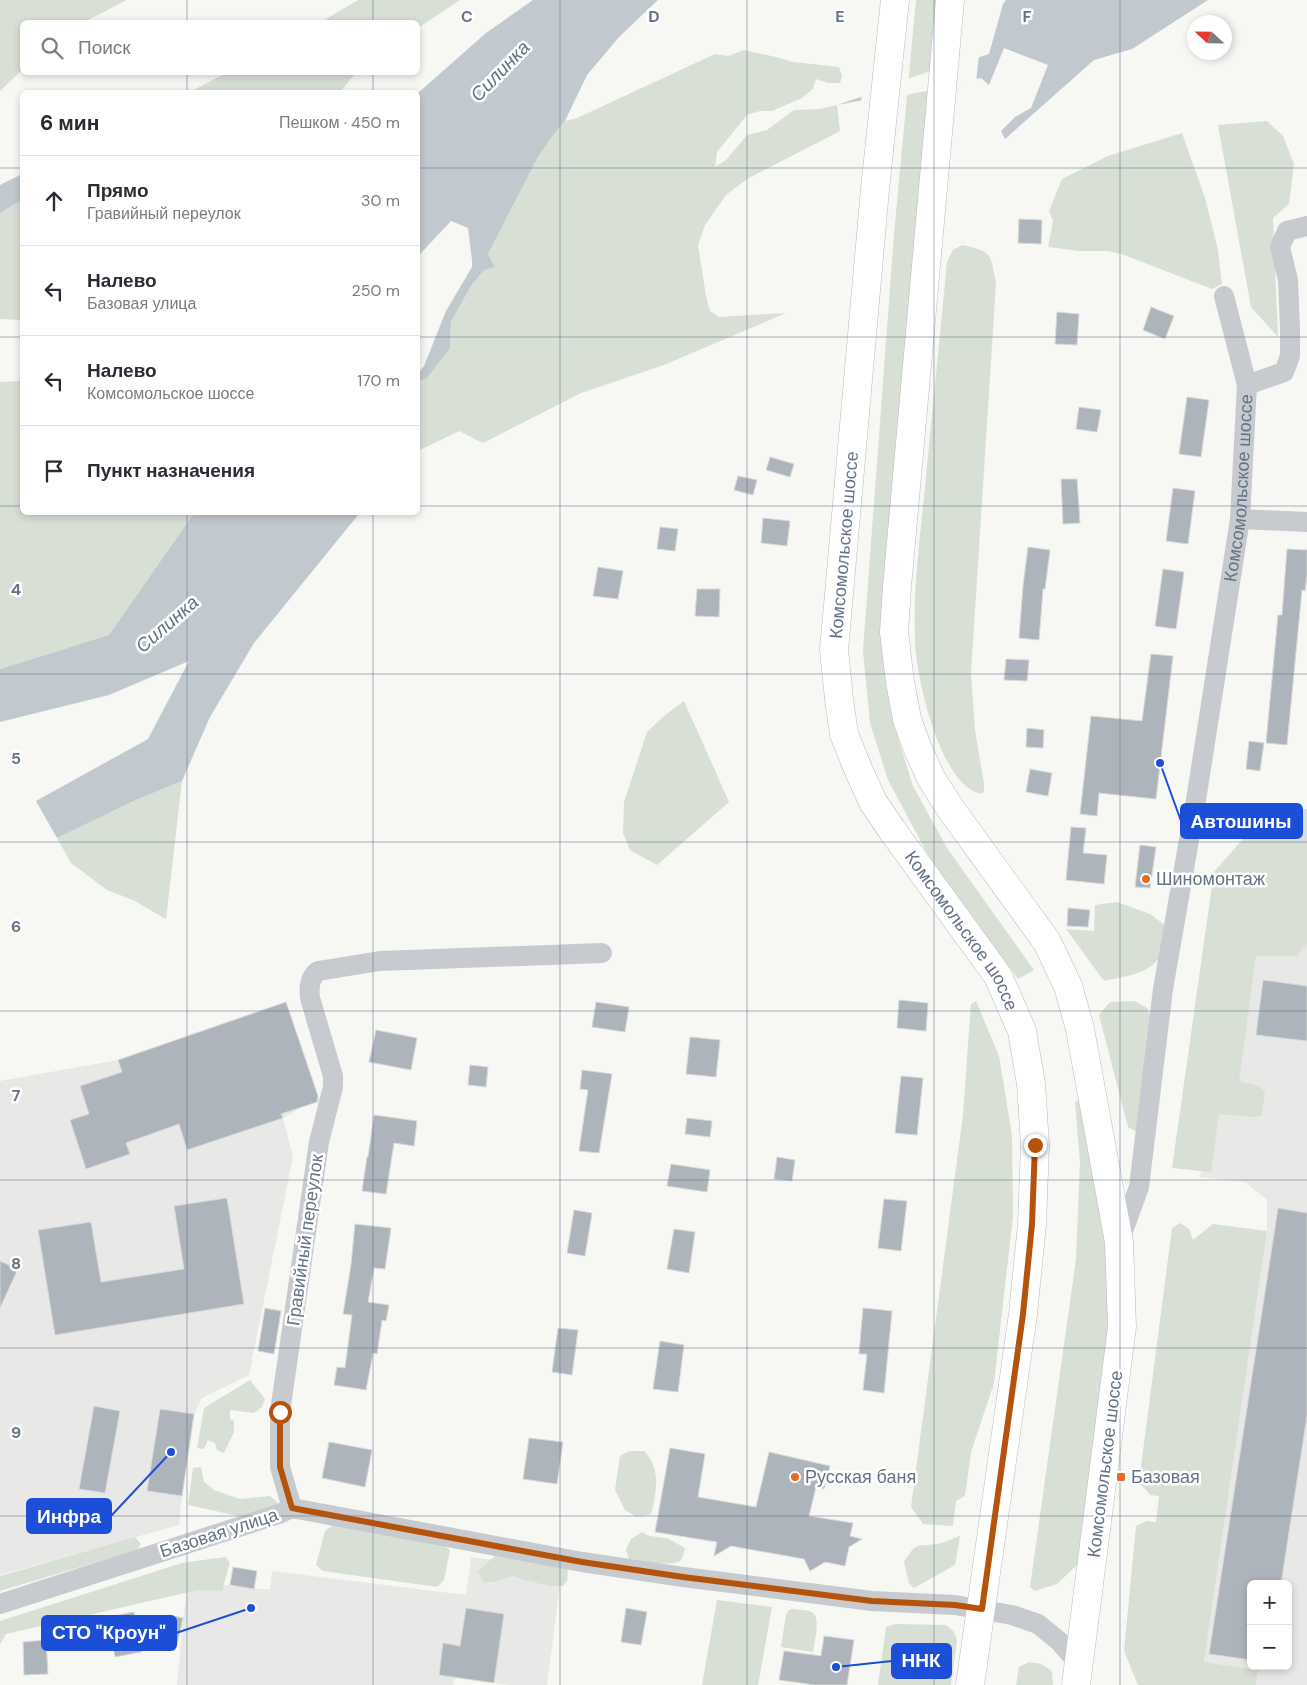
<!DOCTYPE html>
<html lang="ru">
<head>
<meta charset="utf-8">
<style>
  body { margin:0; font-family:"DM Sans",sans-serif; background:#f7f7f7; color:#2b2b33 }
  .controls { position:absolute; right:15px; bottom:15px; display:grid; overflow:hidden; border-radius:8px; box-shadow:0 2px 8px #0003 }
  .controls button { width:45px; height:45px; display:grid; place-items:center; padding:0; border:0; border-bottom:1px solid #e1e1e2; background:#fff; color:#2b2b33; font:25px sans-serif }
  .compass { position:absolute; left:1187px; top:15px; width:45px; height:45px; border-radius:50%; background:#fff; box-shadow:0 2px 8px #0003; rotate:292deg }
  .stop { position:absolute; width:15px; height:15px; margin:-11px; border:4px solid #b45309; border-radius:50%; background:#fff }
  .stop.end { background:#b45309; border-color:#fff; box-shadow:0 1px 5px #0008 }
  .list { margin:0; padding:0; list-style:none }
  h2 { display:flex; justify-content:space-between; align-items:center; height:65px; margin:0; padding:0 20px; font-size:21px }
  h2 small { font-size:16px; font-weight:400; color:#7c7c81 }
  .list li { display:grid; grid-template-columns:32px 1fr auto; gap:15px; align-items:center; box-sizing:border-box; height:90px; padding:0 20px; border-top:1px solid #e1e1e2 }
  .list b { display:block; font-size:19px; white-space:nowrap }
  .list p { margin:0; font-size:16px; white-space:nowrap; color:#7c7c81 }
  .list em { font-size:16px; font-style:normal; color:#7c7c81 }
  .icon { flex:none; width:28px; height:28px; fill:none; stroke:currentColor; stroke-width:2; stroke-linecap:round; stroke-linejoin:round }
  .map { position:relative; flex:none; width:1307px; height:1685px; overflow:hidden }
  .search { position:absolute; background:#fff; box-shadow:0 2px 8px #0003; left:20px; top:20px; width:400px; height:55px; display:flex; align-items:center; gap:12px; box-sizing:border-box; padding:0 18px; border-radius:8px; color:#7c7c81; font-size:19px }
  .panel { position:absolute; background:#fff; box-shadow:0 2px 8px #0003; left:20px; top:90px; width:400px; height:425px; border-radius:8px }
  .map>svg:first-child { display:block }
</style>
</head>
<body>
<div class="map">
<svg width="1307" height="1685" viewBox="0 0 1307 1685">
  <rect width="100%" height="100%" fill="#f7f7f4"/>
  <!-- built -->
  <path fill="#e8e8e7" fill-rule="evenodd" d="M1234,902L1307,911V1685H1256L1258,1670L1204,1662L1267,1231V1200L1245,1182L1200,1177ZM1251,1584H1288V1666H1251Z
    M286,1002L320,1101L304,1106L283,1118L293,1156L249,1375L202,1398L194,1414L182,1496L179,1525L0,1575V1081L118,1060Z
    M471,1557L562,1569L547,1685H509L455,1677L453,1685H177L183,1618L188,1584L230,1585L254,1589H270L272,1571L466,1595Z"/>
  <!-- green -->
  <path fill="#d8dfd5" d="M0,0H127L84,22H22V70L0,91Z
    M358,0H460L418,28V22H321Z
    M916,0H938L886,586L882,652L892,719L913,786L947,848L1034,970L1018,979L929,857L888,780L870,723L863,651L894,234Z
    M744,50L776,57L793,62L839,67L842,76L840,83H828L816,79L813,89L802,98L772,111H760L747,115L717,152L715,167L726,160L747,135L767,130L794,110L820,109L837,105L840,131L747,179L726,195L705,225L698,245L706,296L710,311L719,317L786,313L664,365L581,393L483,443L459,431L418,451V381L427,377L450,348L451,322L471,286L484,270L495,267L488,254L538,157L554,134L565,121L577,118L715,54L728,56Z
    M228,72H356V73L340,92H190Z
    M1267,121L1283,136L1294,164L1289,204L1273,218L1278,337L1251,307L1218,125Z
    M1182,133L1205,198L1218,250L1222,284L1212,289L1124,255L1109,251H1079L1048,247L1053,221L1049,211L1062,179L1108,156Z
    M22,200V320L0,319V213Z
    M962,245C993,252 990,253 996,283L971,673L975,730L984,784V791L981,794C940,786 915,675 915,638C913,588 920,537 925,487C932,412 940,337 947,262L953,250Z
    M22,381V512L194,513L109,635L0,669V382Z
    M684,701L729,802L657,865L630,850L623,833L624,802L647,732L664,716Z
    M182,781L166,919L133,900L107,890L71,863L57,838L136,800Z
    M1266,809H1307V943L1297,956H1256L1239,1081L1259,1086L1265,1092L1262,1115L1255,1117L1219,1114L1211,1172L1172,1168L1214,872L1255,825Z
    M1117,902L1150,914L1166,926C1165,934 1165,943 1163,950C1155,974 1126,976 1104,981L1066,929L1094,931L1095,905Z
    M976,1001L999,1056L1012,1135L1013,1216L994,1383L971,1452L965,1496L956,1501L953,1526L923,1524L911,1507L963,1115L971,1004Z
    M1135,1001L1147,1008L1152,1020L1137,1132L1128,1127L1099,1015L1110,1002Z
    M1083,1099L1105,1215L1114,1330L1077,1565L1057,1584L1035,1591L1030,1587L1076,1259L1080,1161L1075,1102Z
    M1180,1223L1189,1229L1193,1240L1213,1224L1267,1231L1204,1662L1258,1670L1256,1685H1138L1124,1651L1136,1526L1147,1521L1156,1522L1159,1496L1150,1495L1139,1482L1172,1228Z
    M250,1380L265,1399L262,1407L254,1413L230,1410V1419L234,1421V1432L224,1453L217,1450L215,1443L208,1440L204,1449L197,1448L204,1408Z
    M629,1451H644C661,1467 657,1493 651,1514L637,1517L625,1510L615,1490L620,1456Z
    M201,1467L204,1482L214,1490L240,1499L270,1496L278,1503L274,1508L243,1517L188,1505L193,1468Z
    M335,1524L442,1544L450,1550L444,1580L437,1587L323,1571L316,1565L325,1531Z
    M642,1532L649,1536L667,1538L685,1548C684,1553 683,1560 678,1562C668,1566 640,1561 629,1559L626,1550L631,1539Z
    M960,1536L955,1565L914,1588L909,1583L904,1562C917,1541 916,1547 937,1544C945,1543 952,1538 960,1536Z
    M135,1537L141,1544L137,1550L0,1591V1576Z
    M495,1556L568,1568L567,1581L563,1586H551L528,1581L513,1576L494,1582H483L478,1571Z
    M225,1557L230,1562L222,1591L198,1590L6,1634L0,1644V1621L182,1563Z
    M717,1600L772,1607L758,1685H702Z
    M793,1609C799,1610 808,1609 813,1613C821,1618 814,1643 813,1652L781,1647L786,1615L789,1610Z
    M895,1624L946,1625L954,1632L957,1640L951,1685H878L886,1627Z
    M1029,1662L1041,1664L1052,1671L1053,1685H1016L1019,1667Z"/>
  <!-- water -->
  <path fill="#c1c9cf" d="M533,0H658L619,37L587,75L565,121L554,134L538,157L488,254L495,267L484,270L471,286L451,322L450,348L427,378L418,381V374L424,366L446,311L472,267V260L468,228L451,221L418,256V93L486,33Z
    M1006,0H1208L1132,49L1094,60L1005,139L1001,131L1015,117L1031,108L1048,65L1004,48L989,85L981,78L837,105L989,54L1003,4Z
    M22,174V200L0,213V185Z
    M357,513L358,515L254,643L210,717L182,781L136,800L57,838L36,801L148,739L189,661L109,695L0,722V669L109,635L194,513Z"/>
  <!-- pier -->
  <path fill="#f7f7f4" d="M979,55L976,82L861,103L862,94Z"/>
  <!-- building -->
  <path fill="#aeb4bb" stroke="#d9d9d7" d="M1019,219L1042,220L1041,244L1018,243Z
    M1151,307L1174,316L1165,339L1143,330Z
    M1057,312L1079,314L1077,345L1055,344Z
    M1187,397L1209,400L1201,457L1179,454Z
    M1079,407L1101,410L1097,432L1076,429Z
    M770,457L794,464L790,477L766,470Z
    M738,476L757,480L753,495L734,490Z
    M1061,479H1077L1080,523L1063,524Z
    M1173,488L1195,491L1188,544L1166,541Z
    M763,518L790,521L787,546L761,543Z
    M660,527L678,529L675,551L657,549Z
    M1028,547L1050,550L1045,589H1043L1039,640L1019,638L1023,586Z
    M1287,549L1307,550V576L1305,591L1302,590L1287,745L1266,743L1278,615H1282Z
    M598,567L623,571L618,599L593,596Z
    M1163,569L1184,572L1176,629L1155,626Z
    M697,589H720L719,617L695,616Z
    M1151,654L1173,656L1156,799L1099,793L1097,816L1080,814L1091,716L1142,721Z
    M1006,659L1029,660L1027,681L1004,680Z
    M1027,728L1044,730L1043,748L1026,747Z
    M1249,741L1264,743L1260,771L1246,769Z
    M1030,769L1052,773L1048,796L1026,792Z
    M1071,827L1086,828L1083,853L1107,855L1104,884L1066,880Z
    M1140,845L1156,847L1150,888L1135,887Z
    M1068,908L1090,910L1088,927L1067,926Z
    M1263,980L1307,986V1041L1256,1035Z
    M899,1000L928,1003L926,1031L897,1028Z
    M286,1002L318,1096L317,1102L281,1114L283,1118L187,1150L179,1124L126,1143L130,1154L86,1169L70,1120L89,1114L80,1086L122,1072L118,1060Z
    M596,1002L629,1007L625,1032L592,1027Z
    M376,1030L417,1038L411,1070L369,1062Z
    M690,1037L720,1040L716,1077L686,1074Z
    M470,1065L488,1067L486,1087L468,1085Z
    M582,1070L612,1074L599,1153L579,1151L588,1090L580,1089Z
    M901,1076L923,1078L917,1135L895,1133Z
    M374,1115L417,1121L414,1146L394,1143L386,1194L362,1191L367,1157H368Z
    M687,1118L712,1121L710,1137L685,1134Z
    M777,1157L795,1160L792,1181L774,1179Z
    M671,1164L710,1170L707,1192L667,1186Z
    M227,1198L244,1304L55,1335L38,1230L91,1222L101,1282L184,1269L174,1206Z
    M884,1199L907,1201L901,1251L878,1248Z
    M1278,1208L1307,1213V1416L1281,1584H1251V1660L1209,1654Z
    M574,1210L592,1213L585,1256L567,1253Z
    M355,1224L391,1228L385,1269L374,1268L368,1302L389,1305L386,1321L382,1320L377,1354L373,1353L366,1390L334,1385L337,1367L345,1368L352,1315L343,1314L351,1265Z
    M674,1229L695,1232L689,1273L667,1269Z
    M0,1261L18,1269L0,1308Z
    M265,1308L281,1311L274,1354L258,1351Z
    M863,1308L892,1311L884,1393L863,1390L867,1354H859Z
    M558,1328L578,1330L572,1375L552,1372Z
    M660,1341L684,1345L678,1392L653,1389Z
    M94,1406L120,1411L105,1493L79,1489Z
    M160,1409L194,1414L182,1496L147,1491Z
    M529,1438L563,1442L557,1484L523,1479Z
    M329,1442L372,1450L365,1487L322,1478Z
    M670,1448L705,1454L698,1497L756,1507L769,1452L830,1466L824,1489L816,1487L809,1516L853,1523L850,1536L862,1539L849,1547L845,1566L825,1562L810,1571L804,1559L731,1546L714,1556L717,1542L655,1532Z
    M233,1567L257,1571L254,1589L230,1585Z
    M466,1608L504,1614L494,1683L439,1675L443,1643L460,1646Z
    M626,1608L647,1612L641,1645L621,1642Z
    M134,1612L141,1652L115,1657L108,1617Z
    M168,1615L183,1618L177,1645L162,1642Z
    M824,1636L854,1640L847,1685H815L779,1680L784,1651L821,1656Z
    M46,1640L48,1674L24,1675L23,1642Z"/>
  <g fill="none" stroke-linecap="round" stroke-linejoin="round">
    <defs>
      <g id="primary">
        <path id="s2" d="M895,0L875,189L834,650L839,699L844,734L858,769L873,802L892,830L998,976L1022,1031L1031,1084L1035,1145L1032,1224L1023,1314L970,1685"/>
        <path d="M950,0L897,587L894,632L900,682L907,719L917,747L931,778L950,808L1047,942L1068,986L1080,1029L1119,1242L1122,1327L1076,1685"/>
      </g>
    </defs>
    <!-- primary casing -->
    <use href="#primary" stroke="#b8bbc0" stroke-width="29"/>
    <!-- minor -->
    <g stroke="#c7cace" stroke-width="20">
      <path d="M1247,385L1284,372L1290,356V328L1288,280L1280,247L1287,231L1307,226"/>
      <path d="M1240,519L1307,522"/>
      <path id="s1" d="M1119,1242L1139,1187L1163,989L1196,800L1240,519L1247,385L1224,296"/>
      <path d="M292,1508L280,1467V1412L319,1142L333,1087V1076L310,998C309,988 309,978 318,971L380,961L602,953"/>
      <path d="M0,1604L279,1514L292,1508L582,1562L683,1577L872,1601L955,1605L1012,1615L1038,1624L1059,1641L1079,1664"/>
    </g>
    <!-- primary -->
    <use href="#primary" stroke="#fff" stroke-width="28"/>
  </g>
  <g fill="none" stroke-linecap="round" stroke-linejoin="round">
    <!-- route -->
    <path stroke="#b45309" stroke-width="6" d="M280,1412V1467L292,1508L582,1562L683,1577L872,1601L955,1605L982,1609L1023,1314L1032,1224L1035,1145"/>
  </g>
  <!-- grid -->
  <path fill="none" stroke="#657386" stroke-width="1" stroke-opacity="0.55" d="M187,0V22M373,0V22M560,0V1685M747,0V1685M934,0V1685M1120,0V1685M187,72V92M373,72V92M0,168H22M418,168H1307M0,337H22M418,337H1307M0,506H22M418,506H1307M187,512V1685M373,512V1685M0,674H1307M0,842H1307M0,1011H1307M0,1180H1307M0,1348H1307M0,1516H1307"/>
  <!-- markers -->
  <g fill="#e86a24" stroke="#fff" stroke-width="2">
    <circle cx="1146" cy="879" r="5"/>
    <circle cx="795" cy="1477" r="5"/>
    <rect x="1116" y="1472" width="10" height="10" rx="2.5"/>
  </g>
  <g text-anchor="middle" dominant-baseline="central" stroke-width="5" stroke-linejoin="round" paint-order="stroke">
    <!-- street labels -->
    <g font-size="18" fill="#657386" stroke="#fff">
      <text stroke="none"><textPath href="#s1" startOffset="765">Комсомольское шоссе</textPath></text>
      <text transform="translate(844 545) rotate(-85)">Комсомольское шоссе</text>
      <text stroke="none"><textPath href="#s2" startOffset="968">Комсомольское шоссе</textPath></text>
      <text transform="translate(305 1240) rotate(-82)">Гравийный переулок</text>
      <text transform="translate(1105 1464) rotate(-83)">Комсомольское шоссе</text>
      <text transform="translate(219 1533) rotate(-18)">Базовая улица</text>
    </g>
    <!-- poi labels -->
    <g font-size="18" fill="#657386" stroke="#fff" text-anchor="start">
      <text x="1156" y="879">Шиномонтаж</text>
      <text x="805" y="1477">Русская баня</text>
      <text x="1131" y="1477">Базовая</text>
    </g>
    <!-- water labels -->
    <g font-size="19" font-style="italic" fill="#617582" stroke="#fff">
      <text transform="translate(500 71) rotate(-46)">Силинка</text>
      <text transform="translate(167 624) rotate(-41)">Силинка</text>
    </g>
  </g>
  <g font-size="16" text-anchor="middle" font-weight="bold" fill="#657386" stroke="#fff" stroke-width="5" stroke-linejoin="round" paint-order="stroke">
    <text x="467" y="22">C</text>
    <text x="654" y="22">D</text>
    <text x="840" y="22">E</text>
    <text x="1027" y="22">F</text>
    <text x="16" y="595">4</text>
    <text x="16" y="764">5</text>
    <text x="16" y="932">6</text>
    <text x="16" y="1101">7</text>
    <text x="16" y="1269">8</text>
    <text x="16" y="1438">9</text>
  </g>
  <!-- callouts -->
  <path fill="none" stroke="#1d4ed8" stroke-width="2" d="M1160 763L1181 821M171 1452L111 1516M251 1608L176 1633M836 1667L892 1661"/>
  <g fill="#1d4ed8" stroke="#fff" stroke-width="2">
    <circle cx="1160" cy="763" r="5"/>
    <circle cx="171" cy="1452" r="5"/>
    <circle cx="251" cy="1608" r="5"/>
    <circle cx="836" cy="1667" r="5"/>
  </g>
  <g fill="#1d4ed8" stroke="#1d4ed8" stroke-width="2">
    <rect x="1181" y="804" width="121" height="34" rx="5"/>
    <rect x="27" y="1499" width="84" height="34" rx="5"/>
    <rect x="42" y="1616" width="134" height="34" rx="5"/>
    <rect x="892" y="1644" width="59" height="34" rx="5"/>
  </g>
  <g font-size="19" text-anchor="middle" font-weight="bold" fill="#fff">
    <text x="1241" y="828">Автошины</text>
    <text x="69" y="1523">Инфра</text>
    <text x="109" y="1639">СТО "Кроун"</text>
    <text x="921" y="1667">ННК</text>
  </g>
</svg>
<div class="controls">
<button>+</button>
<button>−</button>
</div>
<svg class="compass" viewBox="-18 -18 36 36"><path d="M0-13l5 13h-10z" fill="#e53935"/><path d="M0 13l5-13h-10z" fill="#7c7c81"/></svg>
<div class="stop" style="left:280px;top:1412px"></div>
<div class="stop end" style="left:1035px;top:1145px"></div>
<div class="search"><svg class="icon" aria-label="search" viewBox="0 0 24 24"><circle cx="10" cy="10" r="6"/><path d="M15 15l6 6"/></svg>Поиск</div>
<section class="panel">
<h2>6 мин<small>Пешком · 450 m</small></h2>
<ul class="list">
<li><svg class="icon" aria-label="ahead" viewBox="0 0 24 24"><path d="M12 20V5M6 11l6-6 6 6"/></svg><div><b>Прямо</b><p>Гравийный переулок</p></div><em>30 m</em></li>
<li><svg class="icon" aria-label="left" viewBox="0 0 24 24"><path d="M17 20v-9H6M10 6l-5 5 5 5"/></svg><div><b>Налево</b><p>Базовая улица</p></div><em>250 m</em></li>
<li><svg class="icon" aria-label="left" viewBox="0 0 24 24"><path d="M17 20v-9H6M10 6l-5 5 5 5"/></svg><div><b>Налево</b><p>Комсомольское шоссе</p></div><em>170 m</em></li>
<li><svg class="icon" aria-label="arrive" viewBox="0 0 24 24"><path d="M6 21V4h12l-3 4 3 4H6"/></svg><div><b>Пункт назначения</b></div></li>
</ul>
</section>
</div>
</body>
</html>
